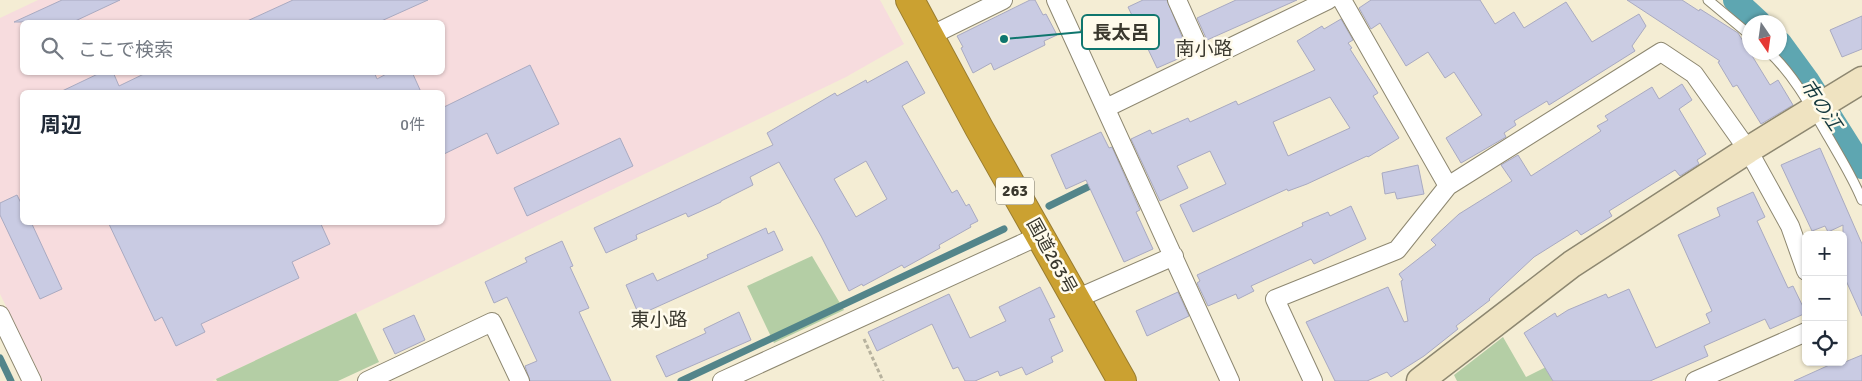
<!DOCTYPE html>
<html lang="ja">
<head>
<meta charset="utf-8">
<style>
  body { margin:0; font-family:Signika,"Noto Sans JP",sans-serif; background:#f6f6f7; color:#1f2937 }
  .controls { position:absolute; right:15px; bottom:15px; display:grid; overflow:hidden; border-radius:8px; box-shadow:0 1px 4px #0004 }
  .controls button { width:45px; height:45px; display:grid; place-items:center; padding:0; border:0; border-bottom:1px solid #e0e1e3; background:#fff; color:#1f2937; font:25px sans-serif }
  .compass { position:absolute; left:1742px; top:15px; width:45px; height:45px; border-radius:50%; background:#fff; box-shadow:0 1px 4px #0004; rotate:167deg }
  .list { margin:0; padding:0; list-style:none }
  h2 { display:flex; justify-content:space-between; align-items:center; height:65px; margin:0; padding:0 20px; font-size:21px }
  h2 small { font-size:16px; font-weight:400; color:#747a83 }
  .icon { flex:none; width:28px; height:28px; fill:none; stroke:currentColor; stroke-width:2; stroke-linecap:round; stroke-linejoin:round }
  .map { position:relative; flex:none; width:1862px; height:381px; overflow:hidden }
  .search { position:absolute; background:#fff; box-shadow:0 1px 4px #0004; left:20px; top:20px; width:425px; height:55px; display:flex; align-items:center; gap:12px; box-sizing:border-box; padding:0 18px; border-radius:8px; color:#747a83; font-size:19px }
  .panel { position:absolute; background:#fff; box-shadow:0 1px 4px #0004; left:20px; top:90px; width:425px; height:135px; border-radius:8px }
  .map>svg:first-child { display:block }
</style>
</head>
<body>
<div class="map">
<svg width="1862" height="381" viewBox="0 0 1862 381">
  <rect width="100%" height="100%" fill="#f4edd4"/>
  <!-- industrial -->
  <path fill="#f7dcde" fill-rule="evenodd" d="M38,0H880L904,44L846,77L356,313L212,381H43L0,294V18ZM22,22H442V72H22ZM22,92H442V222H22Z"/>
  <!-- green -->
  <path fill="#b4cea5" d="M812,256L844,310L774,343L747,286Z
    M356,313L379,362L338,381H217L216,379Z
    M1503,337L1526,377L1550,365L1558,381H1457L1454,375Z"/>
  <g fill="none" stroke-linecap="round" stroke-linejoin="round">
    <!-- stream -->
    <path stroke="#53858a" stroke-width="7" d="M1049,206L1096,183
      M0,358L11,381
      M681,381L1004,229"/>
    <!-- canal -->
    <path stroke="#5ea6b1" stroke-width="24" d="M1735,0L1759,22
      M1780,43L1807,80L1862,167"/>
  </g>
  <!-- building -->
  <path fill="#c9cbe3" stroke="#a9aac1" fill-rule="evenodd" d="M62,0H120L73,22H14Z
    M293,0H428L379,22H245Z
    M1030,0H1035L1043,15L1046,14L1057,35L1044,41L1045,45L994,70L991,63L973,73L961,48L963,47L957,36Z
    M1143,0H1167L1187,49L1185,50L1187,55L1157,68L1128,7Z
    M1236,0H1297L1207,40L1197,18Z
    M1371,0H1480L1495,24L1514,12L1524,28L1566,2L1592,42L1639,14L1646,26L1632,46L1635,51L1549,105L1547,101L1514,121L1516,125L1504,133L1506,137L1461,163L1446,138L1482,115L1454,72L1445,78L1428,52L1406,66L1380,23L1371,29L1359,8Z
    M1627,0H1682L1699,11L1700,9L1738,33L1770,85L1778,80L1793,105L1761,124L1737,85L1733,87L1718,62L1720,61Z
    M1862,16V49L1842,57L1830,30Z
    M1341,19L1353,40L1348,43L1352,48L1350,49L1378,93L1373,96L1399,138L1368,157L1367,156L1307,184L1288,191L1287,189L1193,232L1180,205L1226,184L1210,151L1177,166L1188,188L1160,201L1131,139L1150,130L1152,134L1188,118L1190,122L1236,101L1238,105L1315,70L1297,41L1322,26L1324,29ZM1330,97L1350,128L1288,156L1273,122Z
    M907,61L925,93L902,106L952,193L957,190L966,206L969,204L978,221L970,225L971,227L939,245L940,248L904,268L902,265L863,286L862,284L849,291L821,236L779,162L750,177L753,185L721,201V202L688,217L686,213L636,235L637,239L606,253L594,228L773,145L767,133L835,93L837,96L866,80L867,83ZM866,161L887,199L856,217L834,179Z
    M530,65L559,124L497,154L487,133L442,155V108Z
    M102,72H113L119,86L148,72H374L377,79L390,72H412L421,92H60Z
    M1682,84L1692,100L1679,109L1706,154L1697,160L1699,164L1680,176L1675,170L1609,211L1612,216L1581,235L1577,230L1534,257L1489,299L1490,300L1456,326L1458,329L1424,356L1391,377L1387,372L1367,381H1335L1306,322L1388,287L1404,322L1408,321L1401,281L1403,280L1399,274L1436,245L1431,240L1459,214L1512,181L1501,165L1518,155L1531,176L1601,131L1597,126L1608,120L1605,116L1652,87L1659,99Z
    M1101,132L1109,148L1112,147L1140,210L1136,212L1153,249L1124,262L1086,180L1066,189L1051,155Z
    M620,138L633,166L527,216L514,188Z
    M1820,148L1862,244V316L1843,274V225L1828,232L1825,226L1812,231L1781,165Z
    M1418,165L1424,194L1397,199L1395,192L1385,194L1382,173Z
    M1753,192L1765,217L1757,221L1788,288L1793,286L1806,313L1770,329L1765,319L1704,346L1708,356L1650,381H1553L1524,333L1555,313L1557,317L1568,310L1606,294L1608,298L1629,289L1656,348L1710,323L1706,314L1712,311L1678,235L1720,216L1717,208Z
    M17,195L22,205V222H31L62,289L40,299L0,215V203Z
    M1351,206L1366,239L1314,264L1311,259L1251,286L1254,291L1238,299L1236,294L1208,306L1197,283L1200,281L1197,275L1303,226L1302,223L1328,212L1330,216Z
    M108,222H320L330,244L292,262L299,278L201,324L205,332L176,346L162,317L155,321Z
    M766,228L768,234L774,231L783,250L639,315L626,285L653,273L657,281L708,258L707,255Z
    M562,241L573,266L570,267L589,308L579,312L611,381H530L525,366L537,361L507,297L494,303L485,282L527,262L525,258Z
    M1040,287L1055,317L1049,319L1063,351L1051,357L1053,362L1026,375L1022,367L1000,376L998,371L975,381H965L958,367L953,369L932,324L877,351L868,332L949,294L970,338L1006,321L999,307Z
    M1178,292L1189,316L1147,336L1136,311Z
    M739,312L751,340L666,377L656,356L706,333L704,329Z
    M414,315L425,340L395,354L383,329Z
    M1862,355V381H1794L1836,362H1845Z"/>
  <g fill="none" stroke-linecap="round" stroke-linejoin="round">
    <defs>
      <path id="lane" d="M1708,0L1750,35
        M1769,52C1795,76 1812,109 1829,138C1841,159 1853,178 1862,200"/>
      <path id="street" d="M1056,0L1230,381
        M1177,0L1204,60
        M1342,0L1448,186
        M930,36L1003,0
        M1106,108L1328,0
        M1076,299L1174,256
        M0,315L32,381
        M367,381L492,322L520,381
        M722,381L1041,235
        M1313,381L1275,299L1397,250L1448,186L1661,52L1694,74L1748,150L1790,226L1806,271
        M1695,381L1806,332"/>
      <path id="secondary" d="M1420,381L1572,264L1748,150L1862,80"/>
      <path id="highway" d="M910,0L979,128L1122,381"/>
    </defs>
    <!-- lane casing -->
    <use href="#lane" stroke="#8d8770" stroke-width="11"/>
    <!-- street casing -->
    <use href="#street" stroke="#8d8770" stroke-width="20"/>
    <!-- secondary casing -->
    <use href="#secondary" stroke="#8d8770" stroke-width="29"/>
    <!-- highway casing -->
    <use href="#highway" stroke="#987c30" stroke-width="30"/>
    <!-- path -->
    <path stroke="#b7b29e" stroke-width="3" stroke-dasharray="4 2.5" stroke-linecap="butt" d="M864,339L883,381"/>
    <!-- lane -->
    <use href="#lane" stroke="#fff" stroke-width="9"/>
    <!-- street -->
    <use href="#street" stroke="#fff" stroke-width="18"/>
    <!-- secondary -->
    <use href="#secondary" stroke="#efe3c1" stroke-width="26"/>
    <!-- highway -->
    <use href="#highway" stroke="#cba131" stroke-width="28"/>
  </g>
  <g text-anchor="middle" dominant-baseline="central" stroke-width="5" stroke-linejoin="round" paint-order="stroke">
    <!-- shield labels -->
    <rect fill="#fffbec" stroke="#757267" stroke-width="1" x="996" y="177.5" width="38" height="27" rx="4"/>
    <g font-size="16" font-weight="bold" fill="#3a382e">
      <text x="1015" y="191">263</text>
    </g>
    <!-- street labels -->
    <g font-size="18" fill="#3a382e" stroke="#fffbec">
      <text transform="translate(1052 256) rotate(61)">国道263号</text>
    </g>
    <!-- neighbourhood labels -->
    <g font-size="19" fill="#3a382e" stroke="#fffbec">
      <text x="1204" y="49">南小路</text>
      <text x="659" y="320">東小路</text>
    </g>
    <!-- water labels -->
    <g font-size="19" font-style="italic" fill="#163a3f" stroke="#fffbec">
      <text transform="translate(1821 105) rotate(56)">市の江</text>
    </g>
  </g>
  <!-- callouts -->
  <path fill="none" stroke="#0f766e" stroke-width="2" d="M1004 39L1082 32"/>
  <circle fill="#0f766e" stroke="#fffbec" stroke-width="2" cx="1004" cy="39" r="5"/>
  <rect fill="#fffbec" stroke="#0f766e" stroke-width="2" x="1082" y="15" width="77" height="34" rx="5"/>
  <g font-size="19" text-anchor="middle" font-weight="bold" fill="#3a382e">
    <text x="1121" y="39">長太呂</text>
  </g>
</svg>
<div class="controls">
<button>+</button>
<button>−</button>
<button><svg class="icon" aria-label="locate" viewBox="0 0 24 24"><circle cx="12" cy="12" r="6"/><path d="M12 2v4M12 18v4M2 12h4M18 12h4"/></svg></button>
</div>
<svg class="compass" viewBox="-18 -18 36 36"><path d="M0-13l5 13h-10z" fill="#e53935"/><path d="M0 13l5-13h-10z" fill="#747a83"/></svg>
<div class="search"><svg class="icon" aria-label="search" viewBox="0 0 24 24"><circle cx="10" cy="10" r="6"/><path d="M15 15l6 6"/></svg>ここで検索</div>
<section class="panel">
<h2>周辺<small>0件</small></h2>
<ul class="list">
</ul>
</section>
</div>
</body>
</html>
